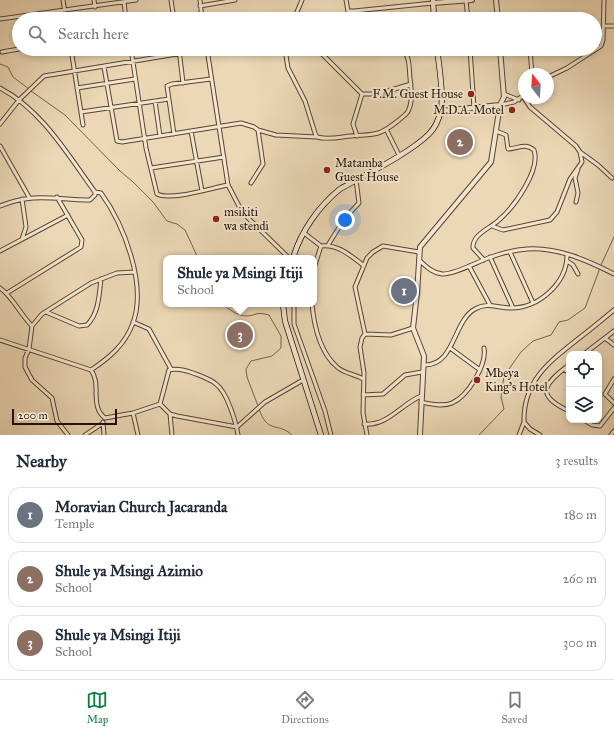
<!DOCTYPE html>
<html lang="en">
<head>
<meta charset="utf-8">
<style>
  body { margin:0; font-family:"IM FELL Great Primer",serif; background:#f2f2f3; color:#1f2937 }
  .controls { position:absolute; right:12px; bottom:12px; display:grid; overflow:hidden; border-radius:8px; box-shadow:0 2px 6px #0003 }
  .controls button { width:36px; height:36px; display:grid; place-items:center; padding:0; border:0; border-bottom:1px solid #e0e1e3; background:#fff; color:#1f2937; font:20px sans-serif }
  .compass { position:absolute; left:518px; top:68px; width:36px; height:36px; border-radius:50%; background:#fff; box-shadow:0 2px 6px #0003; rotate:343deg }
  .scale { position:absolute; left:12px; bottom:10px; width:105px; box-sizing:border-box; padding-left:4px; border:2px solid #261305; border-top:0; font-size:11px; line-height:14px; white-space:nowrap; color:#261305; -webkit-text-stroke:3px #f3e6d0; paint-order:stroke }
  .you { position:absolute; left:345px; top:220px; width:14px; height:14px; margin:-10px; border:3px solid #fff; border-radius:50%; background:#1a73e8; box-shadow:0 0 0 6px #1a73e833 }
  .badge { display:grid; place-items:center; width:26px; height:26px; border-radius:50%; background:#0b8043; color:#fff; font-size:13px; font-weight:700 }
  .pin { position:absolute; translate:-50% -50%; border:2px solid #fff; box-shadow:0 1px 4px #0006 }
  .popup { position:absolute; left:163px; top:255px; width:154px; height:52px; box-sizing:border-box; display:grid; place-content:center; border-radius:8px; background:#fff; filter:drop-shadow(0 1px 3px #0005); font-size:13px; white-space:nowrap; color:#747a83 }
  .popup b { font-size:15px; color:#1f2937 }
  .popup::after { content:''; position:absolute; left:50%; top:100%; margin-left:-8px; border:8px solid transparent; border-top-color:#fff }
  .list { margin:0; padding:0; list-style:none }
  h2 { display:flex; justify-content:space-between; align-items:center; height:52px; margin:0; padding:0 16px; font-size:17px }
  h2 small { font-size:13px; font-weight:400; color:#747a83 }
  .list li { display:grid; grid-template-columns:26px 1fr auto; gap:12px; align-items:center; box-sizing:border-box; height:56px; margin:0 8px 8px; padding:0 8px; border:1px solid #e0e1e3; border-radius:12px }
  .list b { display:block; font-size:15px; white-space:nowrap }
  .list p { margin:0; font-size:13px; white-space:nowrap; color:#747a83 }
  .list em { font-size:13px; font-style:normal; color:#747a83 }
  .icon { flex:none; width:22px; height:22px; fill:none; stroke:currentColor; stroke-width:2; stroke-linecap:round; stroke-linejoin:round }
  .map { position:relative; flex:none; width:614px; height:435px; overflow:hidden }
  .search { position:absolute; background:#fff; box-shadow:0 2px 6px #0003; left:12px; right:12px; top:12px; height:44px; display:flex; align-items:center; gap:10px; box-sizing:border-box; padding:0 14px; border-radius:22px; color:#747a83; font-size:15px }
  .sheet { height:244px; background:#fff }
  nav { display:flex; justify-content:space-around; align-items:center; box-sizing:border-box; height:56px; border-top:1px solid #e0e1e3; background:#fff; font-size:11px; color:#747a83 }
  nav a { display:grid; justify-items:center; gap:2px }
  nav .on { color:#0b8043 }
  .map>svg:first-child { display:block }
</style>
</head>
<body>
<div class="map">
<svg width="614" height="435" viewBox="0 0 614 435">
  <rect width="100%" height="100%" fill="#ecd8b6"/>
  <filter id="stains"><feTurbulence type="fractalNoise" baseFrequency=".005" numOctaves="4"/><feColorMatrix values="0 0 0 0 .2 0 0 0 0 .09 0 0 0 0 .02 0 0 0 .5 -.17"/></filter>
  <radialGradient id="worn" r=".72"><stop offset=".6" stop-color="#630" stop-opacity="0"/><stop offset="1" stop-color="#630" stop-opacity=".3"/></radialGradient>
  <g fill="none" stroke-linecap="round" stroke-linejoin="round">
    <!-- stream -->
    <path stroke="#75614b" stroke-width="1" d="M0,64L8,67L13,77L29,89
      M31,91L65,115L120,171L133,182L153,202L167,221L177,224L185,230L198,258
      M601,265L614,237
      M223,304C228,309 238,316 246,316C256,316 255,311 269,315L281,336V348L272,356L251,361L246,369L247,377L258,406
      M259,409C268,435 277,421 292,435
      M479,435L504,409L501,397L504,376L521,352L533,341L551,335L559,322L568,320L585,308L600,268"/>
    <defs>
      <path id="minor" d="M63,0L66,19
        M94,0L95,7
        M171,0L174,19
        M200,0L202,19
        M346,0L348,11H354L433,3
        M466,1L468,19
        M124,2L126,19
        M200,6L235,0
        M0,19L136,0
        M294,19L302,0
        M348,19V11
        M555,19L558,16
        M603,26H614
        M71,49L83,125
        M131,49L146,148L157,194C172,201 211,188 228,185
        M179,49L183,83
        M207,49L228,185L239,206L248,218L289,258
        M285,49L288,68L305,101L315,133L317,137C327,140 340,137 351,136C375,134 378,137 399,120C402,117 408,114 409,109C413,100 411,88 410,78C409,69 410,57 403,49
        M317,49L362,94H378L411,84
        M470,49L474,108
        M530,49L532,74
        M437,51L463,49
        M2,52L19,49
        M104,67L117,141L122,142L241,123L254,127L258,130L263,164L251,183
        M548,77L567,68L601,46L603,40L604,0
        M0,88C42,110 68,155 95,192V195L90,200C55,200 35,192 0,206
        M77,88L135,79
        M504,94L519,100
        M155,101L160,136
        M500,105L514,102L524,95
        M81,112L169,99
        M0,124L19,100L44,76L207,49
        M258,130L276,135L317,137
        M191,131L202,191
        M387,131L399,155
        M174,134L167,86L172,84L211,79
        M357,136L353,124L362,94
        M0,146L29,197
        M580,152L598,165L612,178
        M151,168L224,157
        M576,202L578,193L575,178L578,169
        M492,226L503,230L550,220L557,212L570,179L582,162L580,152L576,146L530,107L524,98
        M304,233L321,246L314,268
        M22,239L26,227L22,199
        M328,245L345,218L359,203L356,180
        M321,246C338,244 351,256 363,265
        M0,251L68,215
        M510,252L533,303
        M490,257L513,308
        M419,260C426,266 432,273 442,274C454,275 479,261 491,257C502,253 515,250 527,249C557,247 587,260 614,274
        M484,260L473,248C472,234 491,228 499,220C514,207 541,170 534,150C525,142 517,149 508,149L506,135L496,131
        M567,261L573,265L578,274
        M469,266L490,305
        M0,288C12,296 20,314 32,326
        M7,293L81,247L82,240L57,197
        M294,304V324L325,411L331,435
        M312,304C314,326 320,352 337,367C345,374 355,374 363,379
        M46,312L79,326L87,325C99,313 99,295 101,279
        M133,322L149,329L171,369
        M365,334L355,287L367,258L373,252L383,246L419,252
        M605,338L614,345
        M0,340L91,370C102,385 89,405 105,418L133,413L160,404L170,414L177,416L237,427L265,402L303,380
        M450,348L480,370
        M584,354L614,331
        M424,365C455,366 453,321 475,309C487,302 498,308 511,308C539,308 567,283 567,255
        M569,365C542,385 536,396 569,411
        M564,369L569,373
        M91,370C109,358 125,345 133,323C147,284 124,225 101,193L95,192
        M614,379L605,394L614,403
        M363,395L383,394L405,375L422,372
        M421,402C430,404 443,407 452,403C468,396 487,365 484,348
        M160,404L169,370C177,368 185,370 193,373C201,376 210,379 216,384C227,392 236,422 238,435
        M133,413L138,435
        M170,414L172,435
        M584,420L592,425L600,426L614,408
        M103,422L104,435
        M364,424C388,426 400,405 421,396
        M68,435L57,421L52,398L32,380L25,367V358L29,349L32,326L42,314L91,283L117,273L134,272
        M85,435L103,423
        M367,435L363,413L364,373L360,347L362,338L365,334L391,335L413,328
        M519,435L524,422
        M540,435L530,429L524,422C523,381 549,362 578,339C590,330 602,320 614,310
        M611,435L614,431"/>
      <path id="tertiary" d="M496,0L498,19
        M433,3L472,0
        M441,111L500,105L504,97L500,49
        M420,435L424,356L413,328L417,293L420,247L491,162L500,105"/>
      <path id="secondary" d="M433,0L434,19
        M293,258C301,231 319,206 340,189C365,175 410,153 429,134C435,128 439,119 441,110C444,95 439,65 437,49
        M283,304L285,321L321,435"/>
    </defs>
    <!-- minor casing -->
    <use href="#minor" stroke="#584431" stroke-width="5"/>
    <!-- tertiary casing -->
    <use href="#tertiary" stroke="#584431" stroke-width="6"/>
    <!-- secondary casing -->
    <use href="#secondary" stroke="#261305" stroke-width="6"/>
    <!-- minor -->
    <use href="#minor" stroke="#f3e6d0" stroke-width="3"/>
    <!-- tertiary -->
    <use href="#tertiary" stroke="#f3e6d0" stroke-width="4"/>
    <!-- secondary -->
    <use href="#secondary" stroke="#f3e6d0" stroke-width="4.5"/>
  </g>
  <!-- markers -->
  <g fill="#8f2418" stroke="#f3e6d0" stroke-width="1.5">
    <circle cx="471" cy="94" r="4"/>
    <circle cx="512" cy="110" r="4"/>
    <circle cx="327" cy="170" r="4"/>
    <circle cx="216" cy="219" r="4"/>
    <circle cx="477" cy="380" r="4"/>
  </g>
  <g text-anchor="middle" dominant-baseline="central" stroke-width="4" stroke-linejoin="round" paint-order="stroke">
    <!-- poi labels -->
    <g font-size="12" fill="#261305" stroke="#f3e6d0" text-anchor="start">
      <text x="463" y="94" text-anchor="end">F.M. Guest House</text>
      <text x="504" y="110" text-anchor="end">M.D.A. Motel</text>
      <text x="335" y="163">Matamba<tspan x="335" dy="14">Guest House</tspan></text>
      <text x="224" y="212">msikiti<tspan x="224" dy="14">wa stendi</tspan></text>
      <text x="485" y="373">Mbeya<tspan x="485" dy="14">King's Hotel</tspan></text>
    </g>
  </g>
  <rect width="100%" height="100%" filter="url(#stains)"/>
  <rect width="100%" height="100%" fill="url(#worn)"/>
</svg>
<div class="controls">
<button><svg class="icon" aria-label="locate" viewBox="0 0 24 24"><circle cx="12" cy="12" r="6"/><path d="M12 2v4M12 18v4M2 12h4M18 12h4"/></svg></button>
<button><svg class="icon" aria-label="layers" viewBox="0 0 24 24"><path d="M12 4l9 5-9 5-9-5zM3 14l9 5 9-5"/></svg></button>
</div>
<svg class="compass" viewBox="-18 -18 36 36"><path d="M0-13l5 13h-10z" fill="#e53935"/><path d="M0 13l5-13h-10z" fill="#747a83"/></svg>
<div class="scale">200 m</div>
<div class="you"></div>
<div class="pin badge" style="left:404px;top:291px;background:#6b7280">1</div>
<div class="pin badge" style="left:460px;top:142px;background:#8d6e63">2</div>
<div class="pin badge" style="left:240px;top:335px;background:#8d6e63">3</div>
<div class="popup"><b>Shule ya Msingi Itiji</b>School</div>
<div class="search"><svg class="icon" aria-label="search" viewBox="0 0 24 24"><circle cx="10" cy="10" r="6"/><path d="M15 15l6 6"/></svg>Search here</div>
</div>
<section class="sheet">
<h2>Nearby<small>3 results</small></h2>
<ul class="list">
<li><span class="badge" style="background:#6b7280">1</span><div><b>Moravian Church Jacaranda</b><p>Temple</p></div><em>180 m</em></li>
<li><span class="badge" style="background:#8d6e63">2</span><div><b>Shule ya Msingi Azimio</b><p>School</p></div><em>260 m</em></li>
<li><span class="badge" style="background:#8d6e63">3</span><div><b>Shule ya Msingi Itiji</b><p>School</p></div><em>300 m</em></li>
</ul>
</section>
<nav>
<a class="on"><svg class="icon" aria-label="map" viewBox="0 0 24 24"><path d="M3 6l6-2 6 2 6-2v14l-6 2-6-2-6 2zM9 4v14M15 6v14"/></svg>Map</a>
<a><svg class="icon" aria-label="directions" viewBox="0 0 24 24"><path d="M12 3l9 9-9 9-9-9zM9 14v-3h6M13 9l2 2-2 2"/></svg>Directions</a>
<a><svg class="icon" aria-label="saved" viewBox="0 0 24 24"><path d="M7 4h10v16l-5-4-5 4z"/></svg>Saved</a>
</nav>
</body>
</html>
